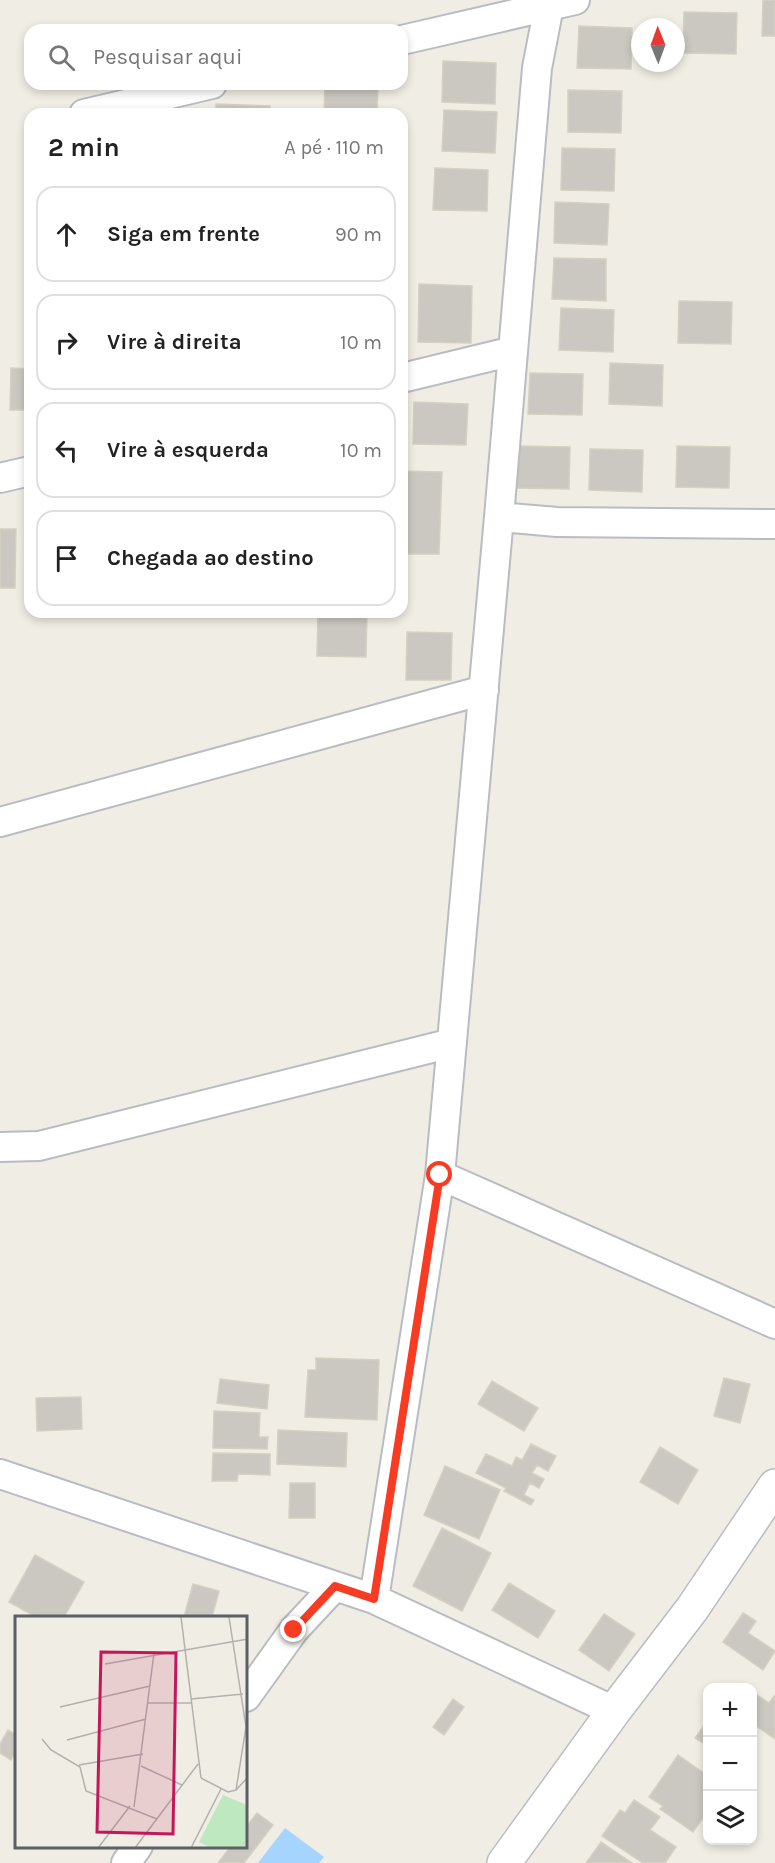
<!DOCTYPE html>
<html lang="pt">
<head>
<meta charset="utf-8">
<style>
  body { margin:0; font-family:Karla,sans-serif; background:#f2f2f2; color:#222 }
  .controls { position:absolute; right:18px; bottom:18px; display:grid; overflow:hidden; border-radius:12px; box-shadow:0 3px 9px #0003 }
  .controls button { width:54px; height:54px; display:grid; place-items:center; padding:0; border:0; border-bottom:2px solid #e0e0e0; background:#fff; color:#222; font:30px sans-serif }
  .compass { position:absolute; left:631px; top:18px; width:54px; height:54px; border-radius:50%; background:#fff; box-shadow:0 3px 9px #0003; rotate:359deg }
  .stop { position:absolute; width:18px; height:18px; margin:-14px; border:4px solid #f73c23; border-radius:50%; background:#fff }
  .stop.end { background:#f73c23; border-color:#fff; box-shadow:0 2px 6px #0008 }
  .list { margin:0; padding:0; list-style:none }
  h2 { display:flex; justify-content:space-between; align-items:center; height:78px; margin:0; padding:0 24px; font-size:26px }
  h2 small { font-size:20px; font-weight:400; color:#767676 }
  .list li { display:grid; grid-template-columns:39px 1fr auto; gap:18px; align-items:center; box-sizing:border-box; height:96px; margin:0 12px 12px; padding:0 12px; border:2px solid #e0e0e0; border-radius:18px }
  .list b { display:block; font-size:22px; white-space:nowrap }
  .list em { font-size:20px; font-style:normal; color:#767676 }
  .icon { flex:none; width:33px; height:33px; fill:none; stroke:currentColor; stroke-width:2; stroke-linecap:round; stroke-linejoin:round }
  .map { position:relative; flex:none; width:775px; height:1863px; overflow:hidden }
  .search { position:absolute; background:#fff; box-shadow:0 3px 9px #0003; left:24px; top:24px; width:384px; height:66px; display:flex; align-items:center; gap:15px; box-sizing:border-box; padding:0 21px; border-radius:18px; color:#767676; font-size:22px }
  .panel { position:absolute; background:#fff; box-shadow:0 3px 9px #0003; left:24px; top:108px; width:384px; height:510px; border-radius:18px }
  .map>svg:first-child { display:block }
</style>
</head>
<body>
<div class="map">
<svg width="775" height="1863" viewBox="0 0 775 1863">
  <rect width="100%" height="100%" fill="#f0eee4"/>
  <!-- water -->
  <path fill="#a5d4ff" d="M285,1828L324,1857L319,1863H258Z"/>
  <!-- building -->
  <path fill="#cbc8c1" stroke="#d5d0c2" stroke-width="1.5" d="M763,0H775V36H762Z
    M684,12L737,13L736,54L683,53Z
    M579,26L632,28L631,69L577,68Z
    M443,61L496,63L495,104L442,102Z
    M325,84H378L377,114H324Z
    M568,90L622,91L621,133L568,132Z
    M216,104L270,106L269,114H216Z
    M444,110L497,112L495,153L442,151Z
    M562,148L615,149L614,191L561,190Z
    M435,168L488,170L487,211L433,210Z
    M555,202L609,204L607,245L554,243Z
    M554,258L606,259V301L552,299Z
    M419,284L472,286L471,343L418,342Z
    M679,301L732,302L731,344L678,343Z
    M561,308L614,310L613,352L559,350Z
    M610,363L663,365L662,406L609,404Z
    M11,368L30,369V410H10Z
    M530,373L583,374L582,415L528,414Z
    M414,402L468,404L466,445L413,444Z
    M517,446L570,447L569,489L516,488Z
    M677,446L730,447L729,488L676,487Z
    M590,449L643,450L642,492L589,490Z
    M402,471L442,472L439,554H402Z
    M0,529H16L15,588H0Z
    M318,612H367L366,657L317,656Z
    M407,632L452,633L451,680H406Z
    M316,1358L379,1360L377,1420L305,1417L308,1370H316Z
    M724,1378L750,1384L740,1423L714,1416Z
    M220,1379L269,1385L267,1409L217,1403Z
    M492,1381L538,1408L524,1431L478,1404Z
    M81,1397L82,1429L37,1431L36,1398Z
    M214,1411L260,1413L259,1437H268L267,1449L213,1448Z
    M278,1430L347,1433L346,1467L277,1464Z
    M531,1444L556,1456L548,1471L537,1465L532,1473L544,1479L539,1488L530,1483L524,1495L534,1500L531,1505L504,1491L506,1488L476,1473L486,1454L512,1466L516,1457L522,1460Z
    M660,1447L698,1470L678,1504L640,1482Z
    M213,1453L270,1454V1475L238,1474L237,1481H212Z
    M445,1466L500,1490L479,1539L424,1515Z
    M290,1483H315V1518H289Z
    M442,1528L491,1553L462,1611L413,1586Z
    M35,1555L84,1582L64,1617H36L9,1602Z
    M509,1583L555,1611L538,1638L492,1610Z
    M193,1584L219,1591L212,1617H184Z
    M743,1613L756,1621L748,1633L775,1651L763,1670L723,1642Z
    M604,1614L635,1634L609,1671L579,1650Z
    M752,1692L769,1703L775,1695V1739L752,1723Z
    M453,1699L464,1707L444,1735L433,1727Z
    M708,1720V1746L695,1738Z
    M8,1730L16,1735V1758L13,1756L11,1760L0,1753V1744Z
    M678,1755L708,1776V1811L693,1832L660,1809L663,1806L649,1797Z
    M634,1800L660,1817L650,1830L676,1847L665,1863H643L602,1836L620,1810L625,1813Z
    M257,1813L273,1825L244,1863H218L231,1846H246V1827Z
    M601,1842L632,1863H586Z"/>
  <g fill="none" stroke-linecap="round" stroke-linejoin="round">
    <defs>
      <path id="minor" d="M402,40L575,0
        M84,114L212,84
        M402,378L513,351
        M0,478L30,471
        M499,517L557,522L775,524
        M0,822L484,690
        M0,1147L39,1146L452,1043
        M440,1175L775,1324
        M0,1474L374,1599L614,1711
        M374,1599L440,1175L499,517L537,68L549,6
        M246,1697L294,1630L335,1586
        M126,1863L138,1846"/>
      <path id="secondary" d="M504,1863L614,1711L692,1609L775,1486"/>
    </defs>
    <!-- minor casing -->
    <use href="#minor" stroke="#b9bcc1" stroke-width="32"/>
    <!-- secondary casing -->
    <use href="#secondary" stroke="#b9bdc3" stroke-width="36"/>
    <!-- minor -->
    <use href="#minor" stroke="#fff" stroke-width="28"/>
    <!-- secondary -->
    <use href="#secondary" stroke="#fff" stroke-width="33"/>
  </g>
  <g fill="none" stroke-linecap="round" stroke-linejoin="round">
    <!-- route -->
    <path stroke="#f73c23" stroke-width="8" d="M294,1630L335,1586L374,1599L440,1175"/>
  </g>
  <!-- overview -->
  <g transform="translate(15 1616)">
    <rect width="232" height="232" fill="#f0eee4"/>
    <path d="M208,179L232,189V232H196L184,226Z" fill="#bee9c0"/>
    <path fill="none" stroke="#b1b1ae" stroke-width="1.5" d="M166,1L186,162M214,1L231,111L221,174M90,48L233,23M176,83L228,78M133,87H176M45,91L135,70M27,123L36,134L65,151L71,175L142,203M52,124L131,103M64,149L128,138M126,150L167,169M186,162L213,176L221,174L233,161M119,191L139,37M83,232L115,190M120,232L183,148M176,232L206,173"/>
    <path fill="#c2185b" fill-opacity="0.15" stroke="#c2185b" stroke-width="3" d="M86,36L161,37L158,218L82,216Z"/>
    <rect width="232" height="232" fill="none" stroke="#5c6066" stroke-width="3"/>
  </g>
</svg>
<div class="controls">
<button>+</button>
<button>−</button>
<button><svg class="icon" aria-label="layers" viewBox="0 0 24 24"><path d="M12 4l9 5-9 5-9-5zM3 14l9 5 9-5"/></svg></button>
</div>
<svg class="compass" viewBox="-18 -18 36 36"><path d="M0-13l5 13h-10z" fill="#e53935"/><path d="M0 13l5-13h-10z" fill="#767676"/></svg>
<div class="stop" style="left:440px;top:1175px"></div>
<div class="stop end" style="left:294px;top:1630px"></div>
<div class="search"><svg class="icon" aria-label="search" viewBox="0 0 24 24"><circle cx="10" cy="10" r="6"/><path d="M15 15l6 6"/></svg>Pesquisar aqui</div>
<section class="panel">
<h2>2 min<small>A pé · 110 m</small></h2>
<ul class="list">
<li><svg class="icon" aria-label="ahead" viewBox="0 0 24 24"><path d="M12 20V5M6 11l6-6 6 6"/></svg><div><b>Siga em frente</b></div><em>90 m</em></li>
<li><svg class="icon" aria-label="right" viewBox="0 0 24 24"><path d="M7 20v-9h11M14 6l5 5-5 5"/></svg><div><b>Vire à direita</b></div><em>10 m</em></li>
<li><svg class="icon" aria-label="left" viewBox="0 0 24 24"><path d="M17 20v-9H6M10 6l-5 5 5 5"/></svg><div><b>Vire à esquerda</b></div><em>10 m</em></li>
<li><svg class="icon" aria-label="arrive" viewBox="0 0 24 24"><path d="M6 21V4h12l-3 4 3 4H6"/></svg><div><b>Chegada ao destino</b></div></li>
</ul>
</section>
</div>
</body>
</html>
